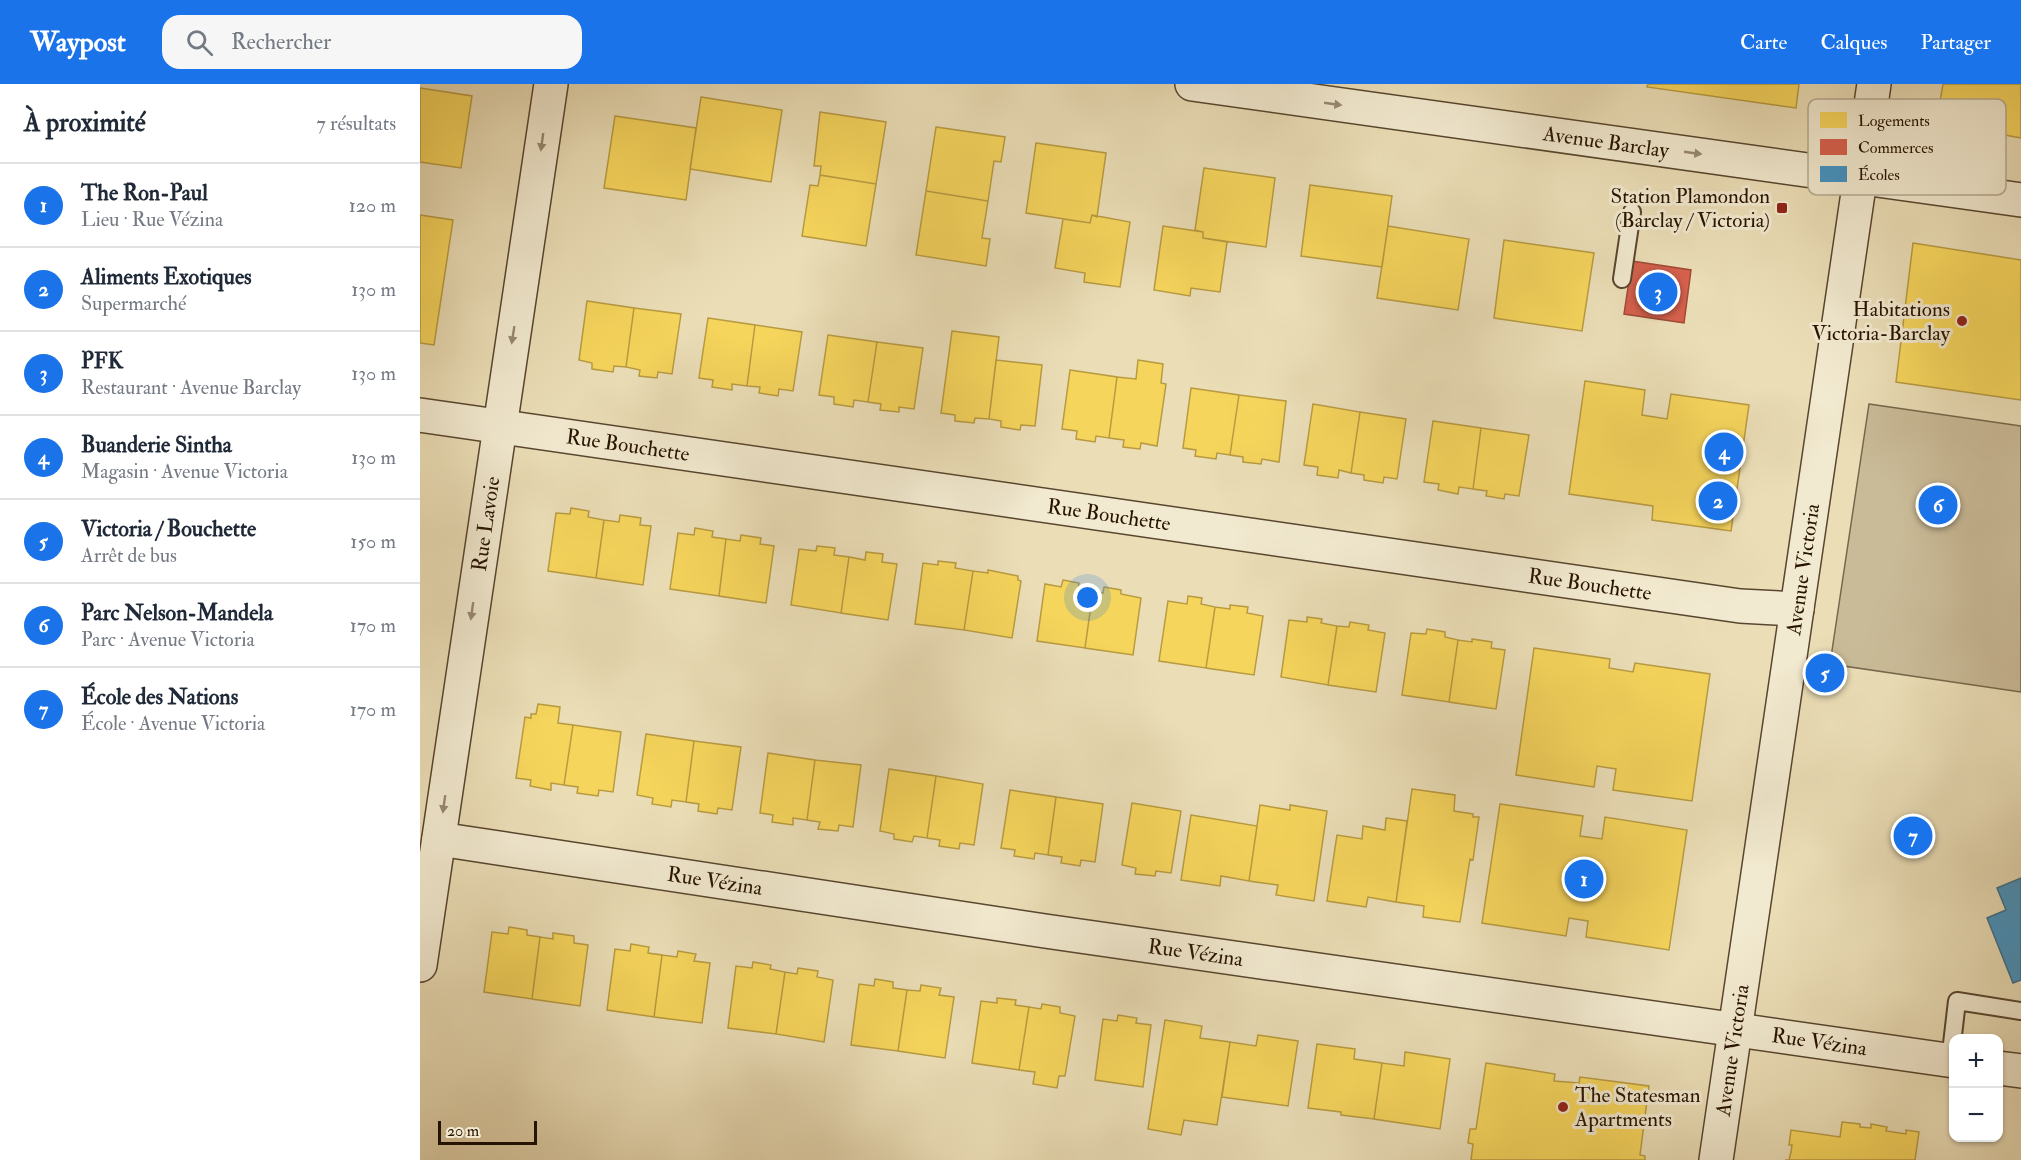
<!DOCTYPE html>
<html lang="fr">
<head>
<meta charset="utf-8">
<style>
  body { margin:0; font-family:"IM FELL Double Pica",serif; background:#f6f6f7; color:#1f2937 }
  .controls { position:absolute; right:18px; bottom:18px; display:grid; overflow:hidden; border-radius:12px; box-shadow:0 2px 4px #0004 }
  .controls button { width:54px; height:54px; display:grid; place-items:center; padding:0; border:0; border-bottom:2px solid #e0e1e3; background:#fff; color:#1f2937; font:30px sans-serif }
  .scale { position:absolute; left:18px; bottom:15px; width:99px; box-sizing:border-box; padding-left:6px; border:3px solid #271301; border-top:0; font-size:16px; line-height:21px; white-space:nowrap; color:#271301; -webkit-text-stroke:4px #f2ead0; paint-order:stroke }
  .you { position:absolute; left:668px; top:514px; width:21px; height:21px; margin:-15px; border:4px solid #fff; border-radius:50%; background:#1a73e8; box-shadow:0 0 0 9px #1a73e833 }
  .badge { display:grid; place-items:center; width:39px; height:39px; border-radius:50%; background:#1a73e8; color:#fff; font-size:20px; font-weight:700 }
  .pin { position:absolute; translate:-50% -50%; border:3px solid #fff; box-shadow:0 2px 6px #0006 }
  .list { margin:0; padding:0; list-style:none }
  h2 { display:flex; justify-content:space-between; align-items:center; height:78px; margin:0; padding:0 24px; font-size:26px }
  h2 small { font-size:20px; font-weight:400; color:#747a83 }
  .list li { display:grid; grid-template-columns:39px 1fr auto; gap:18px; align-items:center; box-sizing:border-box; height:84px; padding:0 24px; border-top:2px solid #e0e1e3 }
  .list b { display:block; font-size:22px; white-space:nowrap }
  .list p { margin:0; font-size:20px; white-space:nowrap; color:#747a83 }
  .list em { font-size:20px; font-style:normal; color:#747a83 }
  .icon { flex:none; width:33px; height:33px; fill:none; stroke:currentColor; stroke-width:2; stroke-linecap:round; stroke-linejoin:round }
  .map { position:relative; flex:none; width:1601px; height:1076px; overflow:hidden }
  header { display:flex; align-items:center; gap:36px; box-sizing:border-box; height:84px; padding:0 30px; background:#1a73e8; color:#fff }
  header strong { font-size:28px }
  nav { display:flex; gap:33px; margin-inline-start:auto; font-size:21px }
  .search { width:420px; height:54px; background:#f6f6f7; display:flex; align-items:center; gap:15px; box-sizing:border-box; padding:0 21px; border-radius:18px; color:#747a83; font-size:22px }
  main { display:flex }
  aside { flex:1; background:#fff }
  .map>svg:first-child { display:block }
</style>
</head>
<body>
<header>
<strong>Waypost</strong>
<div class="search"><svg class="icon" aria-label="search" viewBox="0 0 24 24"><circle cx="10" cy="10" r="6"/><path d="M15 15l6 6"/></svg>Rechercher</div>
<nav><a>Carte</a><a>Calques</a><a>Partager</a></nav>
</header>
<main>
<aside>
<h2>À proximité<small>7 résultats</small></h2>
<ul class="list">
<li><span class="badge">1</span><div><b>The Ron-Paul</b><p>Lieu · Rue Vézina</p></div><em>120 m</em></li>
<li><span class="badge">2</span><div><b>Aliments Exotiques</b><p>Supermarché</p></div><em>130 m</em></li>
<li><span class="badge">3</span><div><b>PFK</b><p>Restaurant · Avenue Barclay</p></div><em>130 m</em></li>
<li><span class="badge">4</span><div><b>Buanderie Sintha</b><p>Magasin · Avenue Victoria</p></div><em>130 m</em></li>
<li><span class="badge">5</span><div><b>Victoria / Bouchette</b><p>Arrêt de bus</p></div><em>150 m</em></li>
<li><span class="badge">6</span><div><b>Parc Nelson-Mandela</b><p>Parc · Avenue Victoria</p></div><em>170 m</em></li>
<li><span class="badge">7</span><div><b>École des Nations</b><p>École · Avenue Victoria</p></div><em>170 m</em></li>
</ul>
</aside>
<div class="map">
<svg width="1601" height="1076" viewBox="0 0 1601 1076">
  <rect width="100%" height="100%" fill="#ebdeb7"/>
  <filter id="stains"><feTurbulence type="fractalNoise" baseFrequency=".00333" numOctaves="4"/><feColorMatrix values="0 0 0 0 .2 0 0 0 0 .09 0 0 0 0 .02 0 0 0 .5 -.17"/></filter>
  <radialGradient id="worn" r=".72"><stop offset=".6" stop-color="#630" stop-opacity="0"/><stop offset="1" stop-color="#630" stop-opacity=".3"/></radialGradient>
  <!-- green -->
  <path fill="#cabb98" stroke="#78674c" stroke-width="1.5" d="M1449,320L1601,342V608L1410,580Z"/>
  <!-- homes -->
  <path fill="#f6d55c" stroke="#b89b41" stroke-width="1.5" d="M1228,0H1379L1376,24L1227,3Z
    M1523,0H1601V54L1579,50L1578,59L1551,54L1549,63L1513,57Z
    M0,4L52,12L41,84L0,78Z
    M281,13L362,26L351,98L270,85Z
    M400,28L466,38L456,100L400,91L401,82H394Z
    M195,32L276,44L266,116L184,104Z
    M516,43L585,53L581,78L574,77L568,117L506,107Z
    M616,59L686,69L677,133L672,131L670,139L606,129Z
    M784,84L855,94L846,163L783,154V148L775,146Z
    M400,91L456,100L446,162L382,152L390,101L398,102Z
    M890,101L972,112L962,183L881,172Z
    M506,107L568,117L562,154L570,155L566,182L496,171Z
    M0,131L33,136L14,261L0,259Z
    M672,131L710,138L700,203L664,198L665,189L635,184L643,135L670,139Z
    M743,142L783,148V154L807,158L800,208L771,204L770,212L734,206Z
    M968,142L1049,155L1038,226L957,214Z
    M1084,156L1174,169L1162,247L1074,234Z
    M1493,159L1601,176V316L1476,298Z
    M167,217L214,224L206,283L194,282L193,288L172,285V279L159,276Z
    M214,224L261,230L252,290L238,288L237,294L219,292L220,286L206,283Z
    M288,234L335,241L327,302L312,300V306L292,303L293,296L279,294Z
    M335,241L382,248L373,307L359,305L358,312L339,309L340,303L327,302Z
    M532,247L579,253L569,335L555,334L554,339L535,337V331L521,329Z
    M408,251L457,258L448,318L434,316L433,323L414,320V313L399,311Z
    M457,258L503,264L494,325L479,323V328L460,326L461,320L448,318Z
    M576,276L622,281L615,342L601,341L600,346L581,343V337L569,335Z
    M718,276L743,280L741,299L746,300L737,362L721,359L720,365L703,363L704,356L689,354L697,293L716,295Z
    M650,286L697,293L689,354L676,352L675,358L656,355L657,347L642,345Z
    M1165,297L1225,306L1222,331L1247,335L1251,310L1329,321L1311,447L1232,436L1233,422L1149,410Z
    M771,304L819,311L810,371L797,369L796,375L775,372L776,366L763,364Z
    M819,311L866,317L859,378L842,375L841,380L823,378V373L810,371Z
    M893,320L940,328L931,389L919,386L918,394L897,391L898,383L884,381Z
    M940,328L986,335L977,395L964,393L963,399L944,396V391L931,389Z
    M1013,337L1061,344L1053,405L1039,403L1038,410L1018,406L1019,400L1004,398Z
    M1061,344L1109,351L1099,412L1085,410L1084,415L1066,412L1067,407L1053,405Z
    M151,424L169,427L168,433L184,436L176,494L128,487L136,429L150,430Z
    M200,431L221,434L220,441L231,442L223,501L176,494L184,436L199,438Z
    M275,444L293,447L292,453L306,455L299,512L250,505L258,449L274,451Z
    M321,451L341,454L340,460L354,462L346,519L299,512L306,455L320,457Z
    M397,462L415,464L414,471L429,473L421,529L371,521L379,465L396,467Z
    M446,468L463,470L462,478L477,480L468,536L421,529L429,473L445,476Z
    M518,477L536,479L535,484L553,487L544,546L495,540L503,479L518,481Z
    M568,486L598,492V496L601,497L592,554L544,546L553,487L568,489Z
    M643,496L659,499L658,505L673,507L665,564L617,557L625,500L641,503Z
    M684,503L701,506V510L721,514L713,571L665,564L673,507L683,509Z
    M768,512L782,514L781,520L795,523L786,584L739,577L748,517L767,520Z
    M810,521L828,523L827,529L843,532L834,591L786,584L795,523L810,525Z
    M887,533L902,535L901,539L917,542L908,601L861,593L869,536L887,538Z
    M930,538L949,541L948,546L965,549L956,608L908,601L917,542L929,543Z
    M1007,545L1025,548V553L1038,556L1029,618L982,611L991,549L1006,550Z
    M1052,555L1072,558L1071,564L1085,566L1076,625L1029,618L1038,556L1052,558Z
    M1114,564L1190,575L1189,584L1213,588L1215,579L1290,590L1272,717L1193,706L1196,685L1177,682L1174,703L1096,691Z
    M118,620L140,623L138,639L153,641L144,701L131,699V706L110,702L111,696L96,694L105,633L111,634V630H116Z
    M153,641L201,648L193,708L179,706L178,712L157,709L158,703L144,701Z
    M226,650L274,657L266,718L252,716L251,723L232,720L233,714L217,711Z
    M274,657L321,663L312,726L298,724L297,730L278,727L279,720L266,718Z
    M348,669L395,676L387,736L373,734V741L352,738L353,731L340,729Z
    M395,676L441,681L433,743L419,741L418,747L398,745L400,738L387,736Z
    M469,685L516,692L507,754L494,752L492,758L474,755V750L460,747Z
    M516,692L563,700L554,761L540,759L539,765L519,762L520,756L507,754Z
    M992,705L1035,711L1034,727L1053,730V733H1059L1053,776L1050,775L1040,838L1003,833L1004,822L976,818Z
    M590,706L636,713L628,771L615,769L614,775L594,772L595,766L581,764Z
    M636,713L683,720L675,778L661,776L660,782L641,779L642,773L628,771Z
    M712,719L761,727L751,789L736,787L735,792L715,790L716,784L702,781Z
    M1080,720L1163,732L1160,752L1182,755L1185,733L1267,746L1249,866L1166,853L1168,837L1149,834L1146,852L1062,839Z
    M840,721L870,726V721L907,727L894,817L856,811L858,801L829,797Z
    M771,731L837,742L829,797L801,792L800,802L761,796Z
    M966,734L987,737L976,818L948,813L946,823L907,817L917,751L942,755L943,742L965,746Z
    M89,843L107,846V851L120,853L112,915L64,908L72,848L88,850Z
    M133,849L154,852V859L168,861L160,922L112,915L120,853L133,855Z
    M211,860L229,863L228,869L242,871L234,933L187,926L195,865L210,867Z
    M258,867L276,870L274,877L290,879L282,939L234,933L242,871L257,873Z
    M333,878L351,881L350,885L365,888L356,950L308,944L316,882L332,884Z
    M378,884L398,887L397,893L413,896L404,958L356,950L365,888L377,890Z
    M455,895L473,898V904L487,906L478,967L431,961L439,900L454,902Z
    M501,901L521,904L519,911L534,913L525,974L478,967L487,906L500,907Z
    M577,914L596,916L595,921L609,923L599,986L552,979L561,917L577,919Z
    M622,920L640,923V929L655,932L645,992H639L637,1004L613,1000L615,988L599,986L609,923L621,925Z
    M698,931L717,934L716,939L731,941L723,1003L675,996L683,935L697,937Z
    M745,936L782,942L780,954L810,958L797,1041L764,1036L761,1051L728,1045Z
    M838,951L878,957L868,1022L802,1013L810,958L836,962Z
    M897,960L935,965L934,975L962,979L954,1035L921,1031V1028L888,1024Z
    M985,968L1030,975L1020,1045L954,1035L962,979L984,982Z
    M1066,979L1135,990L1134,997L1159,999L1160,993L1229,1002L1220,1071L1225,1072V1076H1051L1053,1060L1048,1059L1050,1045H1056Z
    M1422,1038L1440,1040V1043L1451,1044V1040L1467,1043L1466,1047L1486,1050V1046L1499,1048L1495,1076H1365H1369L1371,1068L1372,1061H1369L1371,1046L1420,1053Z"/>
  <!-- shops -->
  <path fill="#d6604d" stroke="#a24936" stroke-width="1.5" d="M1212,177L1271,186L1264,239L1204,230Z"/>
  <!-- schools -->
  <path fill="#4393c3" stroke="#3b6d89" stroke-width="1.5" d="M1601,794V896L1593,899L1567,834L1586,826L1577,804Z"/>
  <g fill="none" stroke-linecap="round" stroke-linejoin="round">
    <defs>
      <path id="service" d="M1202,195L1212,128
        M1530,977L1537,917L1601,927"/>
      <g id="minor">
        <path id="s1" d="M772,0L1601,116"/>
        <path id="s2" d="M0,331L1320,522L1377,525"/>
        <path id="s3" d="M19,755L625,847L1534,977"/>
        <path id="s4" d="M0,881L131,0"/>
        <path d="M1578,984L1601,987"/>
      </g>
      <g id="tertiary">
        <path id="s5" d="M1296,1076L1454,0"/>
      </g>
    </defs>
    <!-- service casing -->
    <use href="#service" stroke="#58462e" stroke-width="20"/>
    <!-- minor casing -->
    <use href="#minor" stroke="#58462e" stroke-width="36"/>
    <!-- tertiary casing -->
    <use href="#tertiary" stroke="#58462e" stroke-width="36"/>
    <!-- service -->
    <use href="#service" stroke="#f2ead0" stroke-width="16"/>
    <!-- minor -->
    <use href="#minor" stroke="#f2ead0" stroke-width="33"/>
    <!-- tertiary -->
    <use href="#tertiary" stroke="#f2ead0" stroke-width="33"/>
  </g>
  <!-- one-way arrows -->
  <defs><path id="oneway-solid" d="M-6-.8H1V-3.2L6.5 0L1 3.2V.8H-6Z" transform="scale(1.5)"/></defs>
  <g fill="#978973">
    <use href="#oneway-solid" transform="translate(913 20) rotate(8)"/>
    <use href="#oneway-solid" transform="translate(122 58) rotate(98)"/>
    <use href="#oneway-solid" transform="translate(1273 69) rotate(8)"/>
    <use href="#oneway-solid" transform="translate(93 251) rotate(99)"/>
    <use href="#oneway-solid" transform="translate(52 527) rotate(98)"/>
    <use href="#oneway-solid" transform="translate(24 720) rotate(98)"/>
  </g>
  <!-- markers -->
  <g fill="#8f2418" stroke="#f2ead0" stroke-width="2">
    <rect x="1356" y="118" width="12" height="12" rx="3"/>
    <circle cx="1542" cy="237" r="6"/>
    <circle cx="1143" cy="1023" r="6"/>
  </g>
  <g text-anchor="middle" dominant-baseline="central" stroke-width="6" stroke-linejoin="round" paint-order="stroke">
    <!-- street labels -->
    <g font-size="21" fill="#271301" stroke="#f2ead0">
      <text stroke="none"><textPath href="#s1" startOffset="418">Avenue Barclay</textPath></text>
      <text stroke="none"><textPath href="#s2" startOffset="210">Rue Bouchette</textPath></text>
      <text stroke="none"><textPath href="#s2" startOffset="696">Rue Bouchette</textPath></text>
      <text stroke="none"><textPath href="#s4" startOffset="446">Rue Lavoie</textPath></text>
      <text stroke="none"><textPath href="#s5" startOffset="597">Avenue Victoria</textPath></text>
      <text stroke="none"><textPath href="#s2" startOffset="1182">Rue Bouchette</textPath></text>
      <text stroke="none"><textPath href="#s3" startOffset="279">Rue Vézina</textPath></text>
      <text stroke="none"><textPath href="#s3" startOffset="765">Rue Vézina</textPath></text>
      <text stroke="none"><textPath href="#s3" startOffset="1395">Rue Vézina</textPath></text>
      <text stroke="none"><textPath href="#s5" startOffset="111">Avenue Victoria</textPath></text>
    </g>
    <!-- poi labels -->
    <g font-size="21" fill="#271301" stroke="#f2ead0" text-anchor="end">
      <text x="1350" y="112">Station Plamondon<tspan x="1350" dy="24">(Barclay / Victoria)</tspan></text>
      <text x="1530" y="225">Habitations<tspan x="1530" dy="24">Victoria-Barclay</tspan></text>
      <text x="1155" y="1011" text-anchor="start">The Statesman<tspan x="1155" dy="24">Apartments</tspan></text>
    </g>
  </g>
  <!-- legend -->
  <rect x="1388" y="15" width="198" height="96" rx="9" fill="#f2ead0" stroke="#b5aa92" stroke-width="1.5"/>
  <rect x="1400" y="28" width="27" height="16" fill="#f6d55c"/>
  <rect x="1400" y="55" width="27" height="16" fill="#d6604d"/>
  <rect x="1400" y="82" width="27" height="16" fill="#4393c3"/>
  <g font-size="16" fill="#271301">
    <text x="1438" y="42">Logements</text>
    <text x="1438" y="69">Commerces</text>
    <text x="1438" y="96">Écoles</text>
  </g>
  <rect width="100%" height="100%" filter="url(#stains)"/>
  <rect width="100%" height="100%" fill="url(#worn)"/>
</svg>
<div class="controls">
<button>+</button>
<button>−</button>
</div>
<div class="scale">20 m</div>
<div class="you"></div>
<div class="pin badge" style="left:1164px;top:795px">1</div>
<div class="pin badge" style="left:1298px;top:417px">2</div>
<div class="pin badge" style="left:1238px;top:208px">3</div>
<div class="pin badge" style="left:1304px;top:368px">4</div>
<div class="pin badge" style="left:1405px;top:589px">5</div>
<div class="pin badge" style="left:1518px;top:421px">6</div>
<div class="pin badge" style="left:1493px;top:752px">7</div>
</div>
</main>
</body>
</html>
